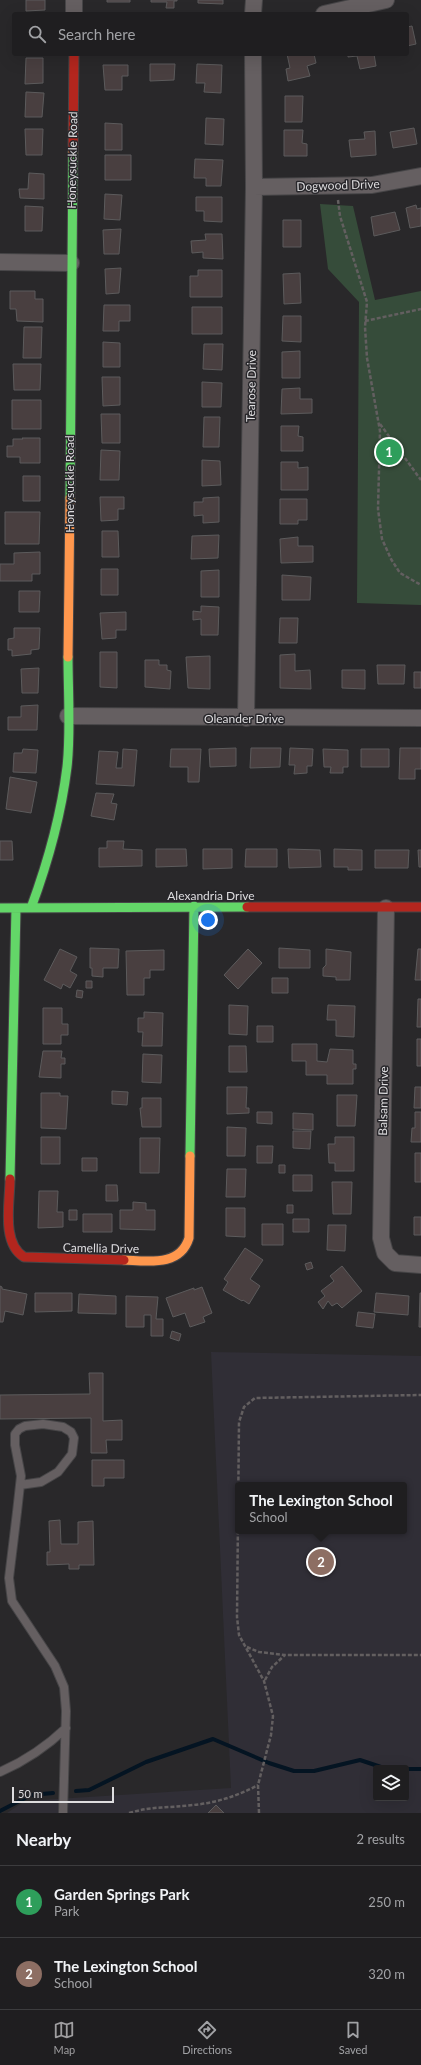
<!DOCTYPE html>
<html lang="en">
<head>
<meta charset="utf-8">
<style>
  body { margin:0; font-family:Lato,sans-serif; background:#272729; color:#f1f3f6 }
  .controls { position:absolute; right:12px; bottom:12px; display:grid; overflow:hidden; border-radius:4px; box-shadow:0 4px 16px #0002 }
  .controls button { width:36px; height:36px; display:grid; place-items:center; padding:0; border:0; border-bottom:1px solid #3c3c3e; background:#1f1e20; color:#f1f3f6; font:20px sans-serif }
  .scale { position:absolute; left:12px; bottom:10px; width:102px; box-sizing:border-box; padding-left:4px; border:2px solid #dedddf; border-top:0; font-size:11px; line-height:14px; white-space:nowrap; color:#dedddf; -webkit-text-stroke:3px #28272b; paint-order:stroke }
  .you { position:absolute; left:208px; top:920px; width:14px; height:14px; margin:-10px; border:3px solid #fff; border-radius:50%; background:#1a73e8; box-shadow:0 0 0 6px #1a73e833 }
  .badge { display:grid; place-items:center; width:26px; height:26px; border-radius:50%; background:#9f9ea0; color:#fff; font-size:13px; font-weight:700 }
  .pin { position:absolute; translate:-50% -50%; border:2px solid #fff; box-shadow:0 1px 4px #0006 }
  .popup { position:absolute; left:235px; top:1482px; width:172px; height:52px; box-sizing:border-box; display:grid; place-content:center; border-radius:4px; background:#1f1e20; filter:drop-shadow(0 1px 3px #0005); font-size:13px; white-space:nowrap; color:#a1a2a5 }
  .popup b { font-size:15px; color:#f1f3f6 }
  .popup::after { content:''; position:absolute; left:50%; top:100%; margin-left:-8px; border:8px solid transparent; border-top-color:#1f1e20 }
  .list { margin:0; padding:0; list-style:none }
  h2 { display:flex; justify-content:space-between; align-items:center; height:52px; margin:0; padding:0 16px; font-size:17px }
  h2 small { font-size:13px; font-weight:400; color:#a1a2a5 }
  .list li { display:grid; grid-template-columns:26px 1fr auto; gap:12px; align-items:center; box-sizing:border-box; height:72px; padding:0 16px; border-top:1px solid #3c3c3e }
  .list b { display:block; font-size:15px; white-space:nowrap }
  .list p { margin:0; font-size:13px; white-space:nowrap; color:#a1a2a5 }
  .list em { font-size:13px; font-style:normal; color:#a1a2a5 }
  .icon { flex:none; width:22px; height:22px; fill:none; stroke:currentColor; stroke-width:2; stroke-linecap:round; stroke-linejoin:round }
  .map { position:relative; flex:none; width:421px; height:1813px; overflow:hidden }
  .search { position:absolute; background:#1f1e20; box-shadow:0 4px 16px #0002; left:12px; right:12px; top:12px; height:44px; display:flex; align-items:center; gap:10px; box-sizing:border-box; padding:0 14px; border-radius:4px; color:#a1a2a5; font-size:15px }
  .sheet { height:196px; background:#1f1e20 }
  nav { display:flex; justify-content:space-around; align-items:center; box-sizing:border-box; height:56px; border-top:1px solid #3c3c3e; background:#1f1e20; font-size:11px; color:#a1a2a5 }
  nav a { display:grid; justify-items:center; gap:2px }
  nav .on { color:#9f9ea0 }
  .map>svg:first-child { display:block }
</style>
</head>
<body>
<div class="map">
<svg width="421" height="1813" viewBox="0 0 421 1813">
  <rect width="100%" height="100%" fill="#29282a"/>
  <!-- built -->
  <path fill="#302e36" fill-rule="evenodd" d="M211,1352L421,1356V1813H7L25,1801L231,1788ZM238,1485H404V1531H238ZM376,1768H406V1798H376Z"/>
  <!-- green -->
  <path fill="#364c3a" d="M320,204L353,206L375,300L421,291V605L357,603L359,302L328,269Z"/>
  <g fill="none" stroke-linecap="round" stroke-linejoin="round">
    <!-- stream -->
    <path stroke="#041422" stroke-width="4" d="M406,1769H421
      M76,1791L89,1790L146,1762L213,1739L269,1763L294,1771H314L360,1760L384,1768
      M0,1811L31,1795L53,1793"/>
  </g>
  <!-- building -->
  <path fill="#493f40" stroke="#5c5b5c" d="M26,0H45V10L26,11Z
    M107,0H130V2H107Z
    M151,0H177V1H174V8H166L167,2H151Z
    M198,0H223V4L198,3Z
    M412,26L416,44L407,46V27Z
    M287,54H314L316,63L307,66L310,76L288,81L286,69L290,68Z
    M348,54H374L376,66L360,69L357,56L348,57Z
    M26,58H43V83L25,84Z
    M150,64H175L174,80L150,81Z
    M197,64L222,65L221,93L204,92L205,83H196Z
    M103,65H128V76H122V90H105Z
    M26,92L44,93L42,117H25Z
    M285,96H303L302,122H285Z
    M206,118L224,119L223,145L205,144Z
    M105,123L122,124V150H105Z
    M414,128L417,144L393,148L390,132Z
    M25,129H43L42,155H26Z
    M284,130H303L302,143L307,144V156H284Z
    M375,131L376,155L351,157L349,140L365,139L364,132Z
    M105,155H131V180H105Z
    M195,159L223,160L221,186H206V178H194Z
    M29,173L44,174V199L20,198L19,189H28Z
    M105,194L122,195L120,220L104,219Z
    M196,197H222V222L204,221V211H196Z
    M416,205L417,209L421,208V226L410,228L406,208Z
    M25,206L43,207L42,231H25Z
    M395,212L400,230L374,236L371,217Z
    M283,220H301V247H283Z
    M121,229L119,254H104L103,230Z
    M205,234H222L223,259L203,258V252L192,253L191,241L206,240Z
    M121,268L119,293L106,294L105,269Z
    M198,270H222V297H190V276H198Z
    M300,273L301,303L284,304L283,274Z
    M10,291H35V299H43V322L17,321L16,309H10Z
    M104,305H130V321H119V331H103Z
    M192,307H222V334H192Z
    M283,316H301V342L282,341Z
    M24,327H42L41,358H23Z
    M103,342L120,343V367H103Z
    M204,344H223L222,370L203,369Z
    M300,351V378H282V352Z
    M13,364H41L40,390H14Z
    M102,377H120V405L103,406Z
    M202,382L222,383L221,407H202Z
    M300,388V399H312V413L281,414L282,389Z
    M12,400H41V429H12Z
    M101,414H120V443H102Z
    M204,417H220L219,447H203Z
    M281,426H299L298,436L303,437V451H281Z
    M22,438H40V463H20V457H7V446H13V439H23Z
    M101,450L120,451L119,480H100Z
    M202,460L220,461L221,485L202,486Z
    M281,462H298V468L308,467V490H281Z
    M23,476H40V501H23Z
    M100,497H124V509H118V520L101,521Z
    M219,497V522L203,523V515L194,516V502H203V498Z
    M280,499H307V520H298V524H280Z
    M5,512H40L39,544H5Z
    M102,531H118L119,557H102Z
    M219,535L218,558L191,559L192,536Z
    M298,537V546H313V562L281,563L280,539Z
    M40,552V574H32V581H0V564H14V553Z
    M101,569H118V595H101Z
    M219,570V597H201V571Z
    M282,575L311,577L310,600H282Z
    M19,591H40L39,612H19Z
    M201,606L219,607L218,635H201V619L193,620V611L201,612Z
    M126,612V630H116V638L102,639L100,613Z
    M280,618H298L297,643H279Z
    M14,628H40L39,649L31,650V654L12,656V650H8V639L14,638Z
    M100,652H117V688L100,687Z
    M295,654V671L310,670L311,689L280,688V655Z
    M210,656V689L188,688L186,657Z
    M145,660H159V665H167V670L171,671L170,689L145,687Z
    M377,665H405L404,684H378Z
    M39,668L38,693H22L21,669Z
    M342,670H365V689L342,688Z
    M414,672H421V688H414Z
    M38,705L37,730H8V717H21V706Z
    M236,748V766L210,767L209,749Z
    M251,748H281L280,767L250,768Z
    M290,748L313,749L312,766H307V773L294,774L295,765H289Z
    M400,748H421V769H415V779H399Z
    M23,749L38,750L36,773L13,772L14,753H22Z
    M123,749L137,750L134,786L96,784L99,751L118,752L116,768H122Z
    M171,749H201L199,782H188V767H170Z
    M323,749L348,750V767H343V773H330L331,767H324Z
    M361,749H389V767H361Z
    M10,777L37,782L31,813L6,809Z
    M96,793L114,794L111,803L117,804L114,820L91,816Z
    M0,841H12L13,860H0Z
    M107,841H124L123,849L142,850V866L99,867V848H107Z
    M156,849H186L187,866L156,867Z
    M203,849H232V868L203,869Z
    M246,849H277V867H245Z
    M288,849L320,850L321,867L289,868Z
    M334,849L362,850V870H348V867H334Z
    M375,850H409L408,868H375Z
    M418,850H421V867H419Z
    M90,948L119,949L118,968H103V977L92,976V968H90Z
    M279,948L310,950V968H279Z
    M60,949L77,957L70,971L77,975L70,988L63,984L61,989L44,980Z
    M248,949L262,963L238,989L224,975Z
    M326,949L351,952L350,980H336V977L323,976V968L326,965Z
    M418,949H421V980H415Z
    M164,950V970H150V978H144V995H127L126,951Z
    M272,978H288V993H272Z
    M86,981H92V988H86Z
    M77,990L83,991L82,998L76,997Z
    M418,999H421V1027H417Z
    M229,1005L248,1006L247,1035L229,1034Z
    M328,1005L355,1006L354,1037L336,1036V1020H327Z
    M43,1008H62V1024H68V1035H61V1044H43Z
    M144,1012L163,1013L162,1046H142L143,1032H138V1018H144Z
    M257,1026H273V1042H257Z
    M417,1039H421V1066H417Z
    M292,1044H317V1061L327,1062L330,1049L353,1050V1064H356V1069H353V1084H327V1075H306V1061H292Z
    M229,1046H246L247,1072H229Z
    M43,1051H62L61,1058H65V1064H61V1078L39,1077Z
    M143,1054L162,1055L161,1083L142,1082Z
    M227,1087H247L246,1108H249V1113L227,1114Z
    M415,1087H421V1108H414Z
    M112,1091L128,1092L127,1105L112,1104Z
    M41,1093H60V1096H68L66,1129L41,1128Z
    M337,1095H357L355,1126H337Z
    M142,1098H161V1127H142L140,1108H142Z
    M257,1112H272V1124L257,1123Z
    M415,1112H421V1142H411L412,1128H415Z
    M293,1113L313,1114V1130L293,1129Z
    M227,1127L246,1128L245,1156H227Z
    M293,1131H311L310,1149L293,1148Z
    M41,1137H60V1164H41Z
    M335,1137H354V1171H335V1163H329L328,1144H335Z
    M140,1138H160L159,1173H140Z
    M257,1146H273L272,1163H257Z
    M415,1153H421V1182H415Z
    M82,1158H97V1171H82Z
    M279,1165H285V1173H279Z
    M227,1169H246L245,1197H226Z
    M293,1175H312V1191H293Z
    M332,1182H352L351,1214H333Z
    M106,1185H117L118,1201H106Z
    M39,1191H58L57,1212H63V1227L38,1228Z
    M133,1202L146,1203V1210H155V1230L120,1229V1210H133Z
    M287,1205H293V1213H287Z
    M226,1208H245V1237L226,1236Z
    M69,1210H77V1220H69Z
    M83,1214H112V1232H83Z
    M414,1217H421V1235H414Z
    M293,1219H309V1232H293Z
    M262,1224H283V1245H262Z
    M328,1225H346L345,1251L327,1250Z
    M245,1248L263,1260L250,1279L260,1286L249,1304L243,1300L242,1301L223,1290L228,1282L224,1279Z
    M311,1262L313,1268L307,1270L305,1264Z
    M342,1266L362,1291L342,1308L337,1303L332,1306L328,1301L323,1309L318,1302L325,1296L321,1291L334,1281L330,1276Z
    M0,1286L2,1287V1289L27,1294L23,1315L5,1311L3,1322H0Z
    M202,1287L212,1313L203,1317L205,1322L190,1327L185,1313L173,1317L166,1298L194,1288V1290Z
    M35,1293H72V1311L35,1312Z
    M376,1293L409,1296L408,1315L374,1312Z
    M420,1293H421V1327H419Z
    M79,1294L116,1296V1314L78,1313Z
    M126,1296L158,1297L156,1319H163V1336H151V1315H144V1327H126Z
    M358,1312L375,1314L373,1328L356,1326Z
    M172,1331L181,1334L179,1341L170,1338Z
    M89,1373H103V1421L122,1420V1440H106L107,1453H91V1418L0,1419V1395L90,1394Z
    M92,1460H124V1478H104V1486H92Z
    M60,1520L61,1544H78V1522L93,1521L94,1565H79V1569H69V1564L47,1565V1552H50L49,1521Z
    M216,1805L224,1813H208Z"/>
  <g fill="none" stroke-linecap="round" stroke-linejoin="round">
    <defs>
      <path id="lane" d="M20,1485L41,1482L58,1472L72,1454L74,1438L71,1432L63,1427L43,1424L25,1426L19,1429L15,1434V1445L21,1476L17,1512L9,1578L12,1601L55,1666L64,1687L66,1711L63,1813
        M0,1772C25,1761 46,1747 66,1728"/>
      <path id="street" d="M74,14V0
        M253,14L254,0
        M324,14L386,0
        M254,187L372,185L421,176
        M0,262L71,263
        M68,716L421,718
        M246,718L254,187L253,54
        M386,908L381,1238L385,1253L395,1263L421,1265"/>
      <path id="fast" d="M70,498L73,152
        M0,908L247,907
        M31,908C48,862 61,816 67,767C71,733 68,691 68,657
        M190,1156L194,906
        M10,1179L16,908"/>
      <path id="slow" d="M68,657L70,498
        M124,1260C148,1261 180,1267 189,1238L190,1156"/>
      <path id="jam" d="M73,152L74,54
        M247,907H421
        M10,1179C10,1202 1,1243 24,1257L124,1260"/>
    </defs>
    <!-- lane casing -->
    <use href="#lane" stroke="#464547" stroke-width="10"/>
    <!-- street casing -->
    <use href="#street" stroke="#464547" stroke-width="18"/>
    <!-- fast casing -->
    <use href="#fast" stroke="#464547" stroke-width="11"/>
    <!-- slow casing -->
    <use href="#slow" stroke="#464547" stroke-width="11"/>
    <!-- jam casing -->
    <use href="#jam" stroke="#464547" stroke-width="11"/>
    <!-- path -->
    <path stroke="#635f60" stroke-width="2.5" stroke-dasharray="4 2" stroke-linecap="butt" d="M338,200L340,216L367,302L365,327L367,358L380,431L378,509L382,539L391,559L400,573L421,585
      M365,321L421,309
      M380,424L421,480
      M247,1647L259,1652L285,1655H421
      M265,1680L272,1667L285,1655
      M129,1813C152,1806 170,1808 193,1805C215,1803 238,1796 258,1785
      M259,1813L258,1785L271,1735L273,1716L264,1681L239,1635L237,1617L239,1422L244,1407L255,1398L421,1395"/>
    <!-- lane -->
    <use href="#lane" stroke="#655f61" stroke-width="8"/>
    <!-- street -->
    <use href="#street" stroke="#655f61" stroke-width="16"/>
    <!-- fast -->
    <use href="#fast" stroke="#63d668" stroke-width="9"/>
    <!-- slow -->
    <use href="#slow" stroke="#ff974d" stroke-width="9"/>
    <!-- jam -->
    <use href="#jam" stroke="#b3261e" stroke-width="9"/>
  </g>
  <g text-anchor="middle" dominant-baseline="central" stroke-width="3" stroke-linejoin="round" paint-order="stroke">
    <!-- street labels -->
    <g font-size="12" fill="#dedddf" stroke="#28272b">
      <text transform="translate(72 160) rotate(-89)">Honeysuckle Road</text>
      <text transform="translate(338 185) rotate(-2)">Dogwood Drive</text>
      <text transform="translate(251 386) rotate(-89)">Tearose Drive</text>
      <text transform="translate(69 484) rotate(-90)">Honeysuckle Road</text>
      <text x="244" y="718">Oleander Drive</text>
      <text x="211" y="895">Alexandria Drive</text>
      <text transform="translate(383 1101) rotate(-89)">Balsam Drive</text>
      <text transform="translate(101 1248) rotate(1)">Camellia Drive</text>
    </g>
  </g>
</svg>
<div class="controls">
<button><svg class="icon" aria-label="layers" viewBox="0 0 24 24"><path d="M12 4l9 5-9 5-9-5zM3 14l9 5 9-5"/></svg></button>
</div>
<div class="scale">50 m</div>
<div class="you"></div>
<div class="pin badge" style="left:389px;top:452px;background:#2e9e5b">1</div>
<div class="pin badge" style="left:321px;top:1562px;background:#8d6e63">2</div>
<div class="popup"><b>The Lexington School</b>School</div>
<div class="search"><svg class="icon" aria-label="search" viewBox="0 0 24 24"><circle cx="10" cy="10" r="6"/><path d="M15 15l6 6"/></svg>Search here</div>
</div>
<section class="sheet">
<h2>Nearby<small>2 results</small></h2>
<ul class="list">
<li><span class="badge" style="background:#2e9e5b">1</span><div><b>Garden Springs Park</b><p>Park</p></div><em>250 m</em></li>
<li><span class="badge" style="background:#8d6e63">2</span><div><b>The Lexington School</b><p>School</p></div><em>320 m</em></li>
</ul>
</section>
<nav>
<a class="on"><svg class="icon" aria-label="map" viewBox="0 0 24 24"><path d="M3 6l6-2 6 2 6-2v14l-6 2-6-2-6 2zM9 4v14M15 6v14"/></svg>Map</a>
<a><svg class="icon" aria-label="directions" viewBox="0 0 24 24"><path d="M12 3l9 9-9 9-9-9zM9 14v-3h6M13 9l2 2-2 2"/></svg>Directions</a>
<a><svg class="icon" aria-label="saved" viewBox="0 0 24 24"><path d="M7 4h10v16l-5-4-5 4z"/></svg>Saved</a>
</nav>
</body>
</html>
